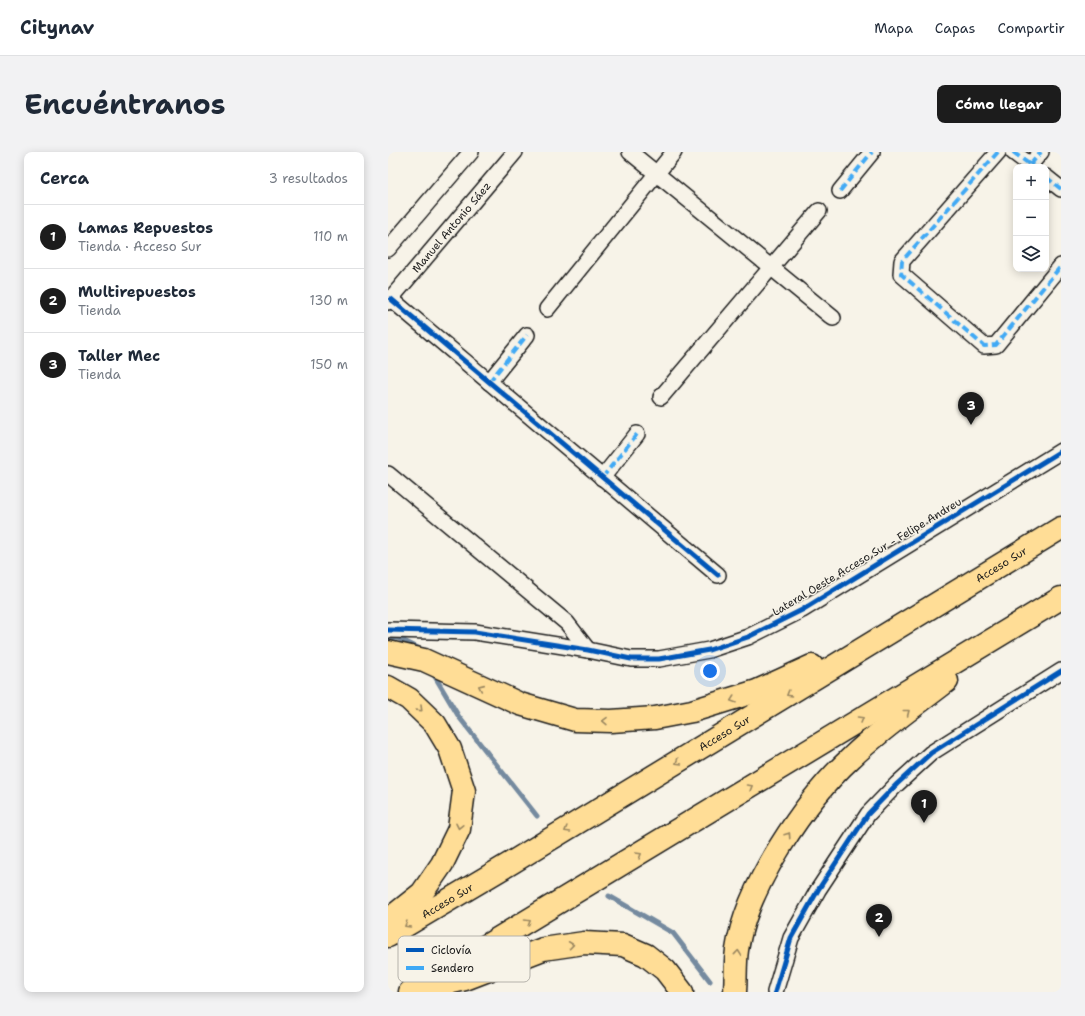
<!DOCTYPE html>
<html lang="es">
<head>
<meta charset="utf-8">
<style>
  body { margin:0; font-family:"Shantell Sans",sans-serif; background:#f2f2f3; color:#1f2937 }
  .controls { position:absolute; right:12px; top:12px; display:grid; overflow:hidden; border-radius:8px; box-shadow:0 2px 10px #0003 }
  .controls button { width:36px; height:36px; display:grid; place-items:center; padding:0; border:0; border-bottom:1px solid #e0e1e3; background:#fff; color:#1f2937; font:20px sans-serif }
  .you { position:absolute; left:322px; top:519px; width:14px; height:14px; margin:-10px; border:3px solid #fff; border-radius:50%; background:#1a73e8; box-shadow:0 0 0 6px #1a73e833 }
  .badge { display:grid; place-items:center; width:26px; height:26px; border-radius:50%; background:#1c1c1c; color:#fff; font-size:13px; font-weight:700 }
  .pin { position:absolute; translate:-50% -33px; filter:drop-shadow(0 1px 2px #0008) }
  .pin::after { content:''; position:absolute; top:21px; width:14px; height:12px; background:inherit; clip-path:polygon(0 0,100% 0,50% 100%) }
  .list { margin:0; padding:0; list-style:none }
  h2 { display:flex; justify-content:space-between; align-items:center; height:52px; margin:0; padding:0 16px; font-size:17px }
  h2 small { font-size:13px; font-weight:400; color:#747a83 }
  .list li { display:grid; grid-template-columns:26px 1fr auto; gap:12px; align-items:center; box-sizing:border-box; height:64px; padding:0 16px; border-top:1px solid #e0e1e3 }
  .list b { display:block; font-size:15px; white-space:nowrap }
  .list p { margin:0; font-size:13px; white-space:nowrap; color:#747a83 }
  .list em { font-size:13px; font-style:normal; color:#747a83 }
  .icon { flex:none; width:22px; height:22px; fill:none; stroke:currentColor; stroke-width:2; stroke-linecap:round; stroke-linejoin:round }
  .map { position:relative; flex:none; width:673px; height:840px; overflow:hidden; border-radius:8px }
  header { display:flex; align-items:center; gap:24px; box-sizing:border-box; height:56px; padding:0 20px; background:#fff; border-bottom:1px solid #e0e1e3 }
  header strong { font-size:19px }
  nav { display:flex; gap:22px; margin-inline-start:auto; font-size:14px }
  .intro { display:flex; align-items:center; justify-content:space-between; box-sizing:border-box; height:96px; padding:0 24px }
  h1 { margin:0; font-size:28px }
  .button { padding:10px 18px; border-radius:8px; background:#1c1c1c; color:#fff; font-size:14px; font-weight:700 }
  main { display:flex; gap:24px; padding:0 24px }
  aside { flex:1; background:#fff; border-radius:8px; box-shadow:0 2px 10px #0003 }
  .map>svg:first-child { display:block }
</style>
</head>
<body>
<header>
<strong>Citynav</strong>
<nav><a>Mapa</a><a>Capas</a><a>Compartir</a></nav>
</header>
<div class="intro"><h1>Encuéntranos</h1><a class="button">Cómo llegar</a></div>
<main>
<aside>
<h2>Cerca<small>3 resultados</small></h2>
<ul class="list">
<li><span class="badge">1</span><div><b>Lamas Repuestos</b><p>Tienda · Acceso Sur</p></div><em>110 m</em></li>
<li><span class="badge">2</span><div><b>Multirepuestos</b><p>Tienda</p></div><em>130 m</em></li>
<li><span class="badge">3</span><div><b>Taller Mec</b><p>Tienda</p></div><em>150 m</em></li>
</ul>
</aside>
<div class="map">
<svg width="673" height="840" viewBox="0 0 673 840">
  <rect width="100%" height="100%" fill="#f7f3e8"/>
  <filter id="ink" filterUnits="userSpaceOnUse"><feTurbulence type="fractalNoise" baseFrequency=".025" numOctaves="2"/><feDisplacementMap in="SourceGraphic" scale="8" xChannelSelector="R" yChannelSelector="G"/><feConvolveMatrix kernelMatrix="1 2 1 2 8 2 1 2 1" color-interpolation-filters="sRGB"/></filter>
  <g filter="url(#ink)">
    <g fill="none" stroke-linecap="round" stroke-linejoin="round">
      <!-- stream -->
      <path stroke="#748a9f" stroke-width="5" d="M0,487L10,486L30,496
        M46,523L71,565L149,664
        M221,744L285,781L322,829"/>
      <defs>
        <g id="minor">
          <path d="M242,0L445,166"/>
          <path d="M610,0L514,109L513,122L596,194L608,193L673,114"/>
          <path d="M625,0L645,15"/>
          <path d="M642,13L653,0"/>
          <path d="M658,25L673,37"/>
          <path d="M452,39L484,0"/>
          <path d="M0,97L83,0"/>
          <path d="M3,147L330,423"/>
          <path id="s1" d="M0,150L127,0"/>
          <path d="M159,157L286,0"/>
          <path d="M101,230L139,183"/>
          <path d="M273,245L431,59"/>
          <path d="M0,322L179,471L200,498"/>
          <path d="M214,326L249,282"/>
          <path d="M0,478L87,480L200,498L243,507H271L321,498L360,485L414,458L673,299"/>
          <path d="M387,840L403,786L430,738L480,662L509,632L543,601L673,519"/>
        </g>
        <g id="highway">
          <path d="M0,500L36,508L132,552L187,568L223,569L267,566L304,559L369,539L424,514"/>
          <path d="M0,535L21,547L47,572L62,597L76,639L71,677L54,712L34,741L0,768"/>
          <path id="s2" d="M0,784L123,711L673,376"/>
          <path d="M44,835L77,827L155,797L196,791L235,793L258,803L277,818L294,840"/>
          <path d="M22,840L673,446"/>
          <path d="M347,840C348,826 347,812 349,798C358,735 418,647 464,605C493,577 527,554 559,529"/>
        </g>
      </defs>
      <!-- minor casing -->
      <use href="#minor" stroke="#1c1c1c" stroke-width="18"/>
      <!-- highway casing -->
      <use href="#highway" stroke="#1c1c1c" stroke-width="25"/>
      <!-- minor -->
      <use href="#minor" stroke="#f7f3e8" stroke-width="15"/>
      <!-- highway -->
      <use href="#highway" stroke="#ffdd96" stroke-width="22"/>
      <!-- quiet -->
      <path stroke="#3fa9f5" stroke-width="4" stroke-dasharray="8 4" stroke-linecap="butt" d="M610,0L514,109L513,122L596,194L608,193L673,114
        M625,0L645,15
        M642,13L653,0
        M658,25L673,37
        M452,39L484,0
        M101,230L139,183
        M214,326L249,282"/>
      <defs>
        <path id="cycleway" d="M3,147L330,423
          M0,478L87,480L200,498L243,507H271L321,498L360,485L414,458L673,299
          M387,840L403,786L430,738L480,662L509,632L543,601L673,519"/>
      </defs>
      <!-- cycleway casing -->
      <use href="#cycleway" stroke="#f7f3e8" stroke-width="8"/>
      <!-- cycleway -->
      <use href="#cycleway" stroke="#0057b8" stroke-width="5"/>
    </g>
    <!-- one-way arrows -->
    <defs><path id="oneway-chevron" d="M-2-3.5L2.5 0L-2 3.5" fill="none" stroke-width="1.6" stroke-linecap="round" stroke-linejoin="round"/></defs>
    <g stroke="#99865f">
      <use href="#oneway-chevron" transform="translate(93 535) rotate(-156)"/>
      <use href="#oneway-chevron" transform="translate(401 542) rotate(149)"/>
      <use href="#oneway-chevron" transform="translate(345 548) rotate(161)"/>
      <use href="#oneway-chevron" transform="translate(32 557) rotate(44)"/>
      <use href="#oneway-chevron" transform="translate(519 560) rotate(-38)"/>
      <use href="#oneway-chevron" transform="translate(473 567) rotate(-31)"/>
      <use href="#oneway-chevron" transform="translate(217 569) rotate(-179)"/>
      <use href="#oneway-chevron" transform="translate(290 610) rotate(149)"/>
      <use href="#oneway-chevron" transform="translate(362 635) rotate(-31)"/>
      <use href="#oneway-chevron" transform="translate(71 674) rotate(102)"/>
      <use href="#oneway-chevron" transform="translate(179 678) rotate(149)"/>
      <use href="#oneway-chevron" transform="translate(400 683) rotate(-56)"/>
      <use href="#oneway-chevron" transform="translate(251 703) rotate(-31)"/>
      <use href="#oneway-chevron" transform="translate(140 770) rotate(-31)"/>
      <use href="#oneway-chevron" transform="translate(19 773) rotate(149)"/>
      <use href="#oneway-chevron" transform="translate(183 793) rotate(-8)"/>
      <use href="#oneway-chevron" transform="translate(350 801) rotate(-84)"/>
    </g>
  </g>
  <g text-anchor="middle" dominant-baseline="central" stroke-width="3" stroke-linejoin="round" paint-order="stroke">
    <!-- street labels -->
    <g font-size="11" fill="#1c1c1c" stroke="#f7f3e8">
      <text stroke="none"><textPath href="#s1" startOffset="98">Manuel Antonio Sáez</textPath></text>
      <text transform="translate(479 405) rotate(-31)">Lateral Oeste Acceso Sur - Felipe Andreu</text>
      <text stroke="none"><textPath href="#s2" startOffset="717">Acceso Sur</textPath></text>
      <text stroke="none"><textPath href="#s2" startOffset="393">Acceso Sur</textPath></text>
      <text stroke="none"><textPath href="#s2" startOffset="69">Acceso Sur</textPath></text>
    </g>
  </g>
  <!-- legend -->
  <rect x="10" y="784" width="132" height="46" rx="6" fill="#f7f3e8" stroke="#b5b2ab" stroke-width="1"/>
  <rect x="18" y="796" width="18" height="4" fill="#0057b8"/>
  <rect x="18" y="814" width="18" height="4" fill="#3fa9f5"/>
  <g font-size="11" fill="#1c1c1c">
    <text x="43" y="802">Ciclovía</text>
    <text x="43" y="820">Sendero</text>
  </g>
</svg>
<div class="controls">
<button>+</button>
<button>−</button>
<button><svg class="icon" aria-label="layers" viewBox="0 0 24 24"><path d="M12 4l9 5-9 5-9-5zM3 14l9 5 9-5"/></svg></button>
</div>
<div class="you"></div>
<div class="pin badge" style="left:536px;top:671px">1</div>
<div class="pin badge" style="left:491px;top:785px">2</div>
<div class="pin badge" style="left:583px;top:273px">3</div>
</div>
</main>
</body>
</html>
